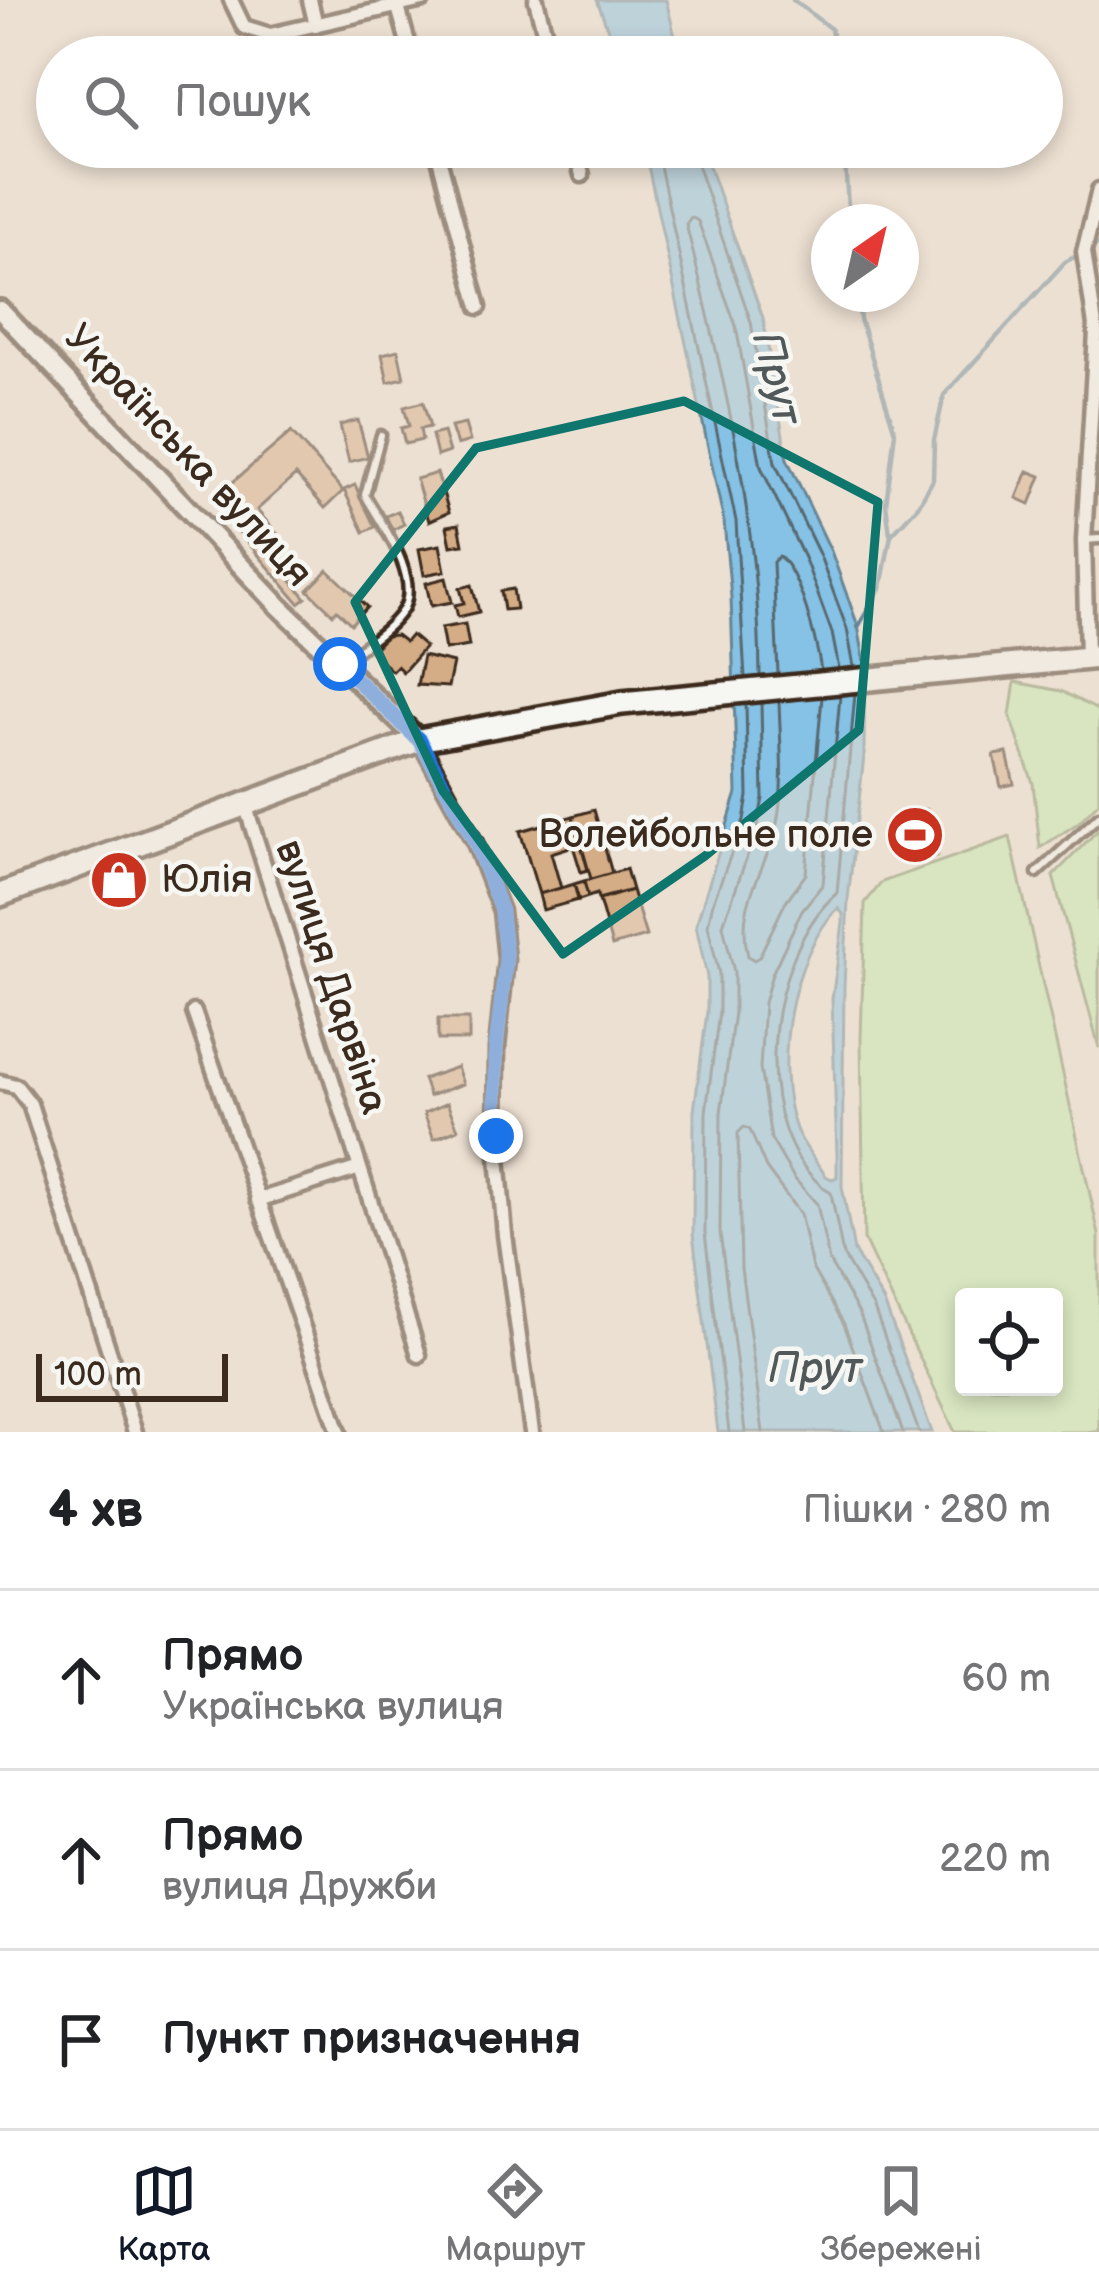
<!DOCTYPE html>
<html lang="uk">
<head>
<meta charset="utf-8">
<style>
  body { margin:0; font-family:"Balsamiq Sans",sans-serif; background:#f2f2f2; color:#202124 }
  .controls { position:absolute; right:36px; bottom:36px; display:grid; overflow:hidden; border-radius:12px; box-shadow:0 6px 18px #0003 }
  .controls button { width:108px; height:108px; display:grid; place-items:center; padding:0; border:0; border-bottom:3px solid #e0e0e0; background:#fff; color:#202124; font:60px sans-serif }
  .compass { position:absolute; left:811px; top:204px; width:108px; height:108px; border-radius:50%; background:#fff; box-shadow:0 6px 18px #0003; rotate:34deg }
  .scale { position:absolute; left:36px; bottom:30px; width:192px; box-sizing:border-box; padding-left:12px; border:6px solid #3b2a1e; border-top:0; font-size:33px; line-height:42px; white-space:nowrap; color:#3b2a1e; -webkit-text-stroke:9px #f6f6f2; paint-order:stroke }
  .stop { position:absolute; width:36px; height:36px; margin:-27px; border:9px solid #1a73e8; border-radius:50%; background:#fff }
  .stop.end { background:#1a73e8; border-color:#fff; box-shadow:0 3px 12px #0008 }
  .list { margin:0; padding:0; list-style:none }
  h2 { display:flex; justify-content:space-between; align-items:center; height:156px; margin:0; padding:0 48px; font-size:51px }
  h2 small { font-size:39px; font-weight:400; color:#757577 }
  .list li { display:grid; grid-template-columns:78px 1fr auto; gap:36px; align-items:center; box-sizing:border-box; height:180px; padding:0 48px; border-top:3px solid #e0e0e0 }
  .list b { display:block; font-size:45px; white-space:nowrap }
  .list p { margin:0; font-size:39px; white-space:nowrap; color:#757577 }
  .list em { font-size:39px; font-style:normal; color:#757577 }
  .icon { flex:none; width:66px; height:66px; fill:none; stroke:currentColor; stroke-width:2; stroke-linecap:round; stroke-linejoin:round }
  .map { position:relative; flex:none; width:1099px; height:1432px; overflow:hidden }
  .search { position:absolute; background:#fff; box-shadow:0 6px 18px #0003; left:36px; right:36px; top:36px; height:132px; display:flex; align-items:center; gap:30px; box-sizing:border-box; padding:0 42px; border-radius:66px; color:#757577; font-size:45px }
  .sheet { height:696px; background:#fff }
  nav { display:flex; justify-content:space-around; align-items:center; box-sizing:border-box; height:168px; border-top:3px solid #e0e0e0; background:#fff; font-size:33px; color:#757577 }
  nav a { display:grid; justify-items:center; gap:6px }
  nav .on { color:#111827 }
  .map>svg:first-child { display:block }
</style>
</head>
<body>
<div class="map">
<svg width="1099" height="1432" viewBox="0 0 1099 1432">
  <rect width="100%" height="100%" fill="#ece0d2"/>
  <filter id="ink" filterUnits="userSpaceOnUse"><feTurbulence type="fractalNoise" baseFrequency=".00833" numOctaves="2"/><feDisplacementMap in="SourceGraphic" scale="24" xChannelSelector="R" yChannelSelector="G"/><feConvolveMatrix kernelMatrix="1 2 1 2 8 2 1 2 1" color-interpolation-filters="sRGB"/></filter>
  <g filter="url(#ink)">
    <!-- green -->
    <path fill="#beecaa" stroke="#7c8b64" stroke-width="3" fill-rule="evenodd" d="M1015,682L1061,691L1099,711V802L1078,823L1040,848L1033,783L1010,715Z
      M927,809L937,856L903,863L895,814Z
      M1099,829V1048L1053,876Z
      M1010,837L1099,1235V1432H955L864,1240L861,1038L865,903L882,882ZM1054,1297V1387H964V1297Z"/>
    <!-- water -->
    <path fill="#85c2e5" stroke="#678595" stroke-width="3" fill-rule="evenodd" d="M597,0H666L680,57H618Z
      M644,147H702L763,318L787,459L831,551L858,626L865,664L864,756L848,899L844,987L842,1186L854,1251L884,1302L932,1432H718L693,1234L694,1111L707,1012V977L696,925L737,793L731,597L724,522ZM838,908L843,914V923L832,999L837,1157V1177L832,1179L826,1176C816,1161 803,1146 796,1129C773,1067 790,956 838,908Z"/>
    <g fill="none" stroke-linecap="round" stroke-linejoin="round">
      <!-- shore -->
      <path stroke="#59676e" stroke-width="3" d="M656,147L736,521L745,678
        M691,147L751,322L775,463L820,556L847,629L854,667
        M778,674L773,562L779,556C801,574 816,641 821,670
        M760,676C759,522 723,373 686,224L691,217L698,221L736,326L761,467L806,562L832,633L839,669
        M855,694L837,893C765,956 744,1135 831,1193L843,1255L874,1308L919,1432
        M840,696L823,884L802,910L772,974L764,1003L760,1068L771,1139L794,1178L817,1204L829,1261L860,1315L903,1432
        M779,701C780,742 785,783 777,823C766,873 735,902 748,956L754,960L759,957L786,901L806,874L822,697
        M729,1432L705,1233L706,1112L719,1012V974L708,925L713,902L744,820L748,796L746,705
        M745,1432L720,1232L721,1113L734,1012V972L723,925L758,825L763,798L761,703
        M763,1432L741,1268L738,1133L744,1127L750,1130L766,1168L800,1214L812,1268L844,1324L884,1432"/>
      <!-- stream -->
      <path stroke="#678595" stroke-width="4.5" d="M793,0L831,29L836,57
        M844,147L849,222
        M856,294L860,319L895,432L886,504L890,534
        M858,627L881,587L891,535L918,506L933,480L934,440L944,395L1065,262L1099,244"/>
    </g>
    <!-- building -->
    <path fill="#d4ac86" stroke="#3b2a1e" stroke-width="3" d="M398,350L404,378L388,382L382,354Z
      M423,402L430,427L420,429L422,440L405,444L401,428L409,426L404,407Z
      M358,420L368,457L349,462L340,425Z
      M465,424L470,441L457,445L451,427Z
      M291,432L343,491L325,508L296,475L257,510L287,545L277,553L297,576L292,581L306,598L299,603L212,500Z
      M443,432L449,452L437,456L432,435Z
      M1028,471L1041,476L1030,504L1017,498Z
      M437,473L449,512L429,521L416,479Z
      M355,485L375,527L364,532L344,490Z
      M398,511L404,524L392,530L386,516Z
      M459,524L463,544L451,546L447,526Z
      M440,545L445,571L424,575L419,549Z
      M328,570L367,607L351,624L337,610L333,614L308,590Z
      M446,578L452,602L431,606L426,583Z
      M472,585L479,612L458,617L455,605L464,603L460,588Z
      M513,589L516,609L504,610L501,591Z
      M465,624L469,646L445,650L441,628Z
      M396,635L405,642L411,635L425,647L403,672L397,666L392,671L371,652L385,636Z
      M423,656L453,663L448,687L417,685Z
      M1007,753L1014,784L1001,787L994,755Z
      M594,810L612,873L591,879L573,816Z
      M573,816L588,870L581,872L573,846L551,853L561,888L539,894L520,831Z
      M626,869L632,890L598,899L597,894L588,897L584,881Z
      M584,881L588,897L579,900L574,884Z
      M574,884L578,900L543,910L539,894Z
      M632,890L646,936L612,946L599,900Z
      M438,1019H469V1040H438Z
      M457,1067L463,1084L429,1096L423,1079Z
      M447,1103L458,1129L434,1139L424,1113Z"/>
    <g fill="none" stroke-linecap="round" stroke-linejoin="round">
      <defs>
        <path id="service" d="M1084,540L1099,539
          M342,662C361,647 389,631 402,611C423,580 381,523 365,495L381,435
          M1037,873L1099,816"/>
        <path id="minor" d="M231,0L244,27L270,35L423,0
          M310,0L316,25
          M396,0L412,57
          M536,0L551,57
          M436,147L479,307
          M575,147L582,175
          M1087,658L1084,540L1096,332L1084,252L1099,190
          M419,740L475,843L501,911L506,959L497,1048L496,1135L505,1235L532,1432
          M245,804L419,1355
          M194,1012L339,1432
          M0,1082L16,1086L30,1104L135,1432
          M258,1200L360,1168"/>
        <path id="tertiary" d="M0,310L280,607L419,740"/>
        <path id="primary" d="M0,895L419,740L622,703L1099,657"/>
      </defs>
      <!-- service casing -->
      <use href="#service" stroke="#3b2a1e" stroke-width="15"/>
      <!-- minor casing -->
      <use href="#minor" stroke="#3b2a1e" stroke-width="21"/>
      <!-- tertiary casing -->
      <use href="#tertiary" stroke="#3b2a1e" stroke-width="26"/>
      <!-- primary casing -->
      <use href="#primary" stroke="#3b2a1e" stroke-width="30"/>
      <!-- service -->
      <use href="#service" stroke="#f6f6f2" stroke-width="6"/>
      <!-- minor -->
      <use href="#minor" stroke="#f6f6f2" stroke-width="12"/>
      <!-- tertiary -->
      <use href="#tertiary" stroke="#f6f6f2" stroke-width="16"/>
      <!-- primary -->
      <use href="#primary" stroke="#f6f6f2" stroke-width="21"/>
    </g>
  </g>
  <g fill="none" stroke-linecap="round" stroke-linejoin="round" filter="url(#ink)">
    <!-- route -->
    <path stroke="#1a73e8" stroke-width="15" d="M340,664L419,740L476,843L501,911L506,959L496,1048V1136"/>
  </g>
  <!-- marked area -->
  <path d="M0 0H1099V1432H0ZM684,401L878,502L859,730L705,856L563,954L443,791L355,602L476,448Z" fill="#ece0d2" fill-opacity=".55" fill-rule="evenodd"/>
  <path fill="none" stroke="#0f766e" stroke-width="9" stroke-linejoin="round" d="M684,401L878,502L859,730L705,856L563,954L443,791L355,602L476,448Z"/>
  <!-- icons -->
  <defs>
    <symbol id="stadium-disc" viewBox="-11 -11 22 22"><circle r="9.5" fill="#c8321e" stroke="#f6f6f2"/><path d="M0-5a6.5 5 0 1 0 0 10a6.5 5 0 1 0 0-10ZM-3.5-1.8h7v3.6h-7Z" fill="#fff"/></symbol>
    <symbol id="shop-disc" viewBox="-11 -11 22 22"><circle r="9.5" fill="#c8321e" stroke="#f6f6f2"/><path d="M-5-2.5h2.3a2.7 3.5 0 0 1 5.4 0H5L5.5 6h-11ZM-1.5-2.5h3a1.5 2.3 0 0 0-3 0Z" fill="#fff"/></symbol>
  </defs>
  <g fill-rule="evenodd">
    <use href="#stadium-disc" x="882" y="802" width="66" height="66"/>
    <use href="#shop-disc" x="86" y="847" width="66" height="66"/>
  </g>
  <g text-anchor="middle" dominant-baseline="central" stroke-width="9" stroke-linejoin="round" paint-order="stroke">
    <!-- street labels -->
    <g font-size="39" fill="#3b2a1e" stroke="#f6f6f2">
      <text transform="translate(188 456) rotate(47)">Українська вулиця</text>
      <text transform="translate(331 977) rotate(72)">вулиця Дарвіна</text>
    </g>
    <!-- poi labels -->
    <g font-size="39" fill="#3b2a1e" stroke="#f6f6f2" text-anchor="end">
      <text x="873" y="835">Волейбольне поле</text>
      <text x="161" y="880" text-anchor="start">Юлія</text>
    </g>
    <!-- water labels -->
    <g font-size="42" font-style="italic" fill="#51585a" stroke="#f6f6f2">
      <text transform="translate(776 378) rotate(76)">Прут</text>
      <text x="815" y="1369">Прут</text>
    </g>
  </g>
</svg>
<div class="controls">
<button><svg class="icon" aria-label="locate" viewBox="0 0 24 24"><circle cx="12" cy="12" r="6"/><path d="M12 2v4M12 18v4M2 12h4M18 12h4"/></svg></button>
</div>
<svg class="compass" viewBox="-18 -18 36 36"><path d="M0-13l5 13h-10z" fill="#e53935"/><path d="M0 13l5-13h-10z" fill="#757577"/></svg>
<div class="scale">100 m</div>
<div class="stop" style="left:340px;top:664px"></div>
<div class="stop end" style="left:496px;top:1136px"></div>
<div class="search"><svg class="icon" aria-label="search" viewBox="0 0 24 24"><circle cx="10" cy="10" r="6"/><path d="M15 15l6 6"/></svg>Пошук</div>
</div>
<section class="sheet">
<h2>4 хв<small>Пішки · 280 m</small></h2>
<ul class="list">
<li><svg class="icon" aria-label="ahead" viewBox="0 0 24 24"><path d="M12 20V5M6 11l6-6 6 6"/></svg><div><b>Прямо</b><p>Українська вулиця</p></div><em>60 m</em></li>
<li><svg class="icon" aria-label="ahead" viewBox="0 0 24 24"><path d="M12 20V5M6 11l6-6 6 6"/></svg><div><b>Прямо</b><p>вулиця Дружби</p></div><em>220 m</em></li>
<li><svg class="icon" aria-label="arrive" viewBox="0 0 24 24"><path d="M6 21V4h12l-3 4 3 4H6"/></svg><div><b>Пункт призначення</b></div></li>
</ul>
</section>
<nav>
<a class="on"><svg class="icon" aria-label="map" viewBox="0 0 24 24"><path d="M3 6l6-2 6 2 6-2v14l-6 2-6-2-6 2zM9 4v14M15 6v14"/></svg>Карта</a>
<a><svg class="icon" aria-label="directions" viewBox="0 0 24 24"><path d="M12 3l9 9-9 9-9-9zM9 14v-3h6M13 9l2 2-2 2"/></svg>Маршрут</a>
<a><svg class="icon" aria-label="saved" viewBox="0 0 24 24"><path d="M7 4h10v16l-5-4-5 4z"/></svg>Збережені</a>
</nav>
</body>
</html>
